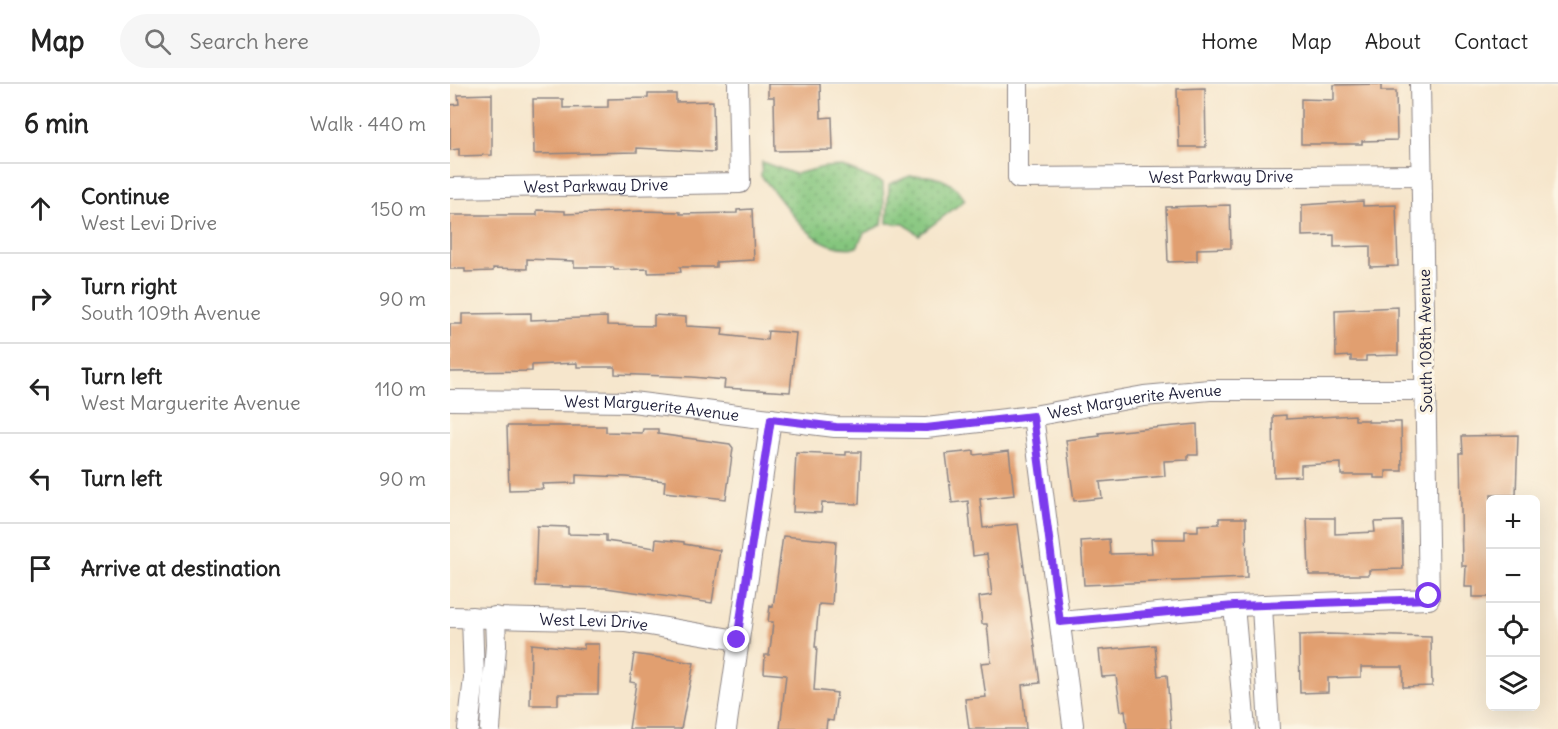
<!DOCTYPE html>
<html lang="en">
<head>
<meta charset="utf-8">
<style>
  body { margin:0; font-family:Delius,sans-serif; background:#f6f6f6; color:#222 }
  .controls { position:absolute; right:18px; bottom:18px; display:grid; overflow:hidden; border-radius:9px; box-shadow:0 6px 24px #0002 }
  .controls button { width:54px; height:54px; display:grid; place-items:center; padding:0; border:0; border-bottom:2px solid #e0e0e0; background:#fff; color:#222; font:30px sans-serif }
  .stop { position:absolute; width:18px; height:18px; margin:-14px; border:4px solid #7c3aed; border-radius:50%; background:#fff }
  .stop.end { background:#7c3aed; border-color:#fff; box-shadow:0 2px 6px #0008 }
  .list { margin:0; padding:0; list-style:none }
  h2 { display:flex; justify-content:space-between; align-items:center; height:78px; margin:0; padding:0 24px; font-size:26px }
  h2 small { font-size:20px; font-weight:400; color:#767676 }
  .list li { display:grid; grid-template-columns:39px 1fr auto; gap:18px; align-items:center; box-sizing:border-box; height:90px; padding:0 24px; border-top:2px solid #e0e0e0 }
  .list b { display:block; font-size:22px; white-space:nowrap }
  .list p { margin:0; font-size:20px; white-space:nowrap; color:#767676 }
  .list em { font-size:20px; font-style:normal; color:#767676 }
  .icon { flex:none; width:33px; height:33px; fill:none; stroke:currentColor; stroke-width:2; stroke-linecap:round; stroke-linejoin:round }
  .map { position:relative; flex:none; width:1108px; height:645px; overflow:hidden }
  header { display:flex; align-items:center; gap:36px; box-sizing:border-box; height:84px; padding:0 30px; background:#fff; border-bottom:2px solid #e0e0e0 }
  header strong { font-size:28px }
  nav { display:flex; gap:33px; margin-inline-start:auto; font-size:21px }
  .search { width:420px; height:54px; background:#f6f6f6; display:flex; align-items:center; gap:15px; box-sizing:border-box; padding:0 21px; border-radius:33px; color:#767676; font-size:22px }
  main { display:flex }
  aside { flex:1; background:#fff }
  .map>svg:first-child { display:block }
</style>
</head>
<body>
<header>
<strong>Map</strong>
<div class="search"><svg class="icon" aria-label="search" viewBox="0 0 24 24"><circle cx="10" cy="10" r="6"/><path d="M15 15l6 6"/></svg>Search here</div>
<nav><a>Home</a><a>Map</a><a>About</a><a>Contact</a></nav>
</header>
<main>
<aside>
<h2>6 min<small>Walk · 440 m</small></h2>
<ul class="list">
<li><svg class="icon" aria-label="ahead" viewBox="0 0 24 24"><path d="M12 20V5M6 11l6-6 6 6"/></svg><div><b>Continue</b><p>West Levi Drive</p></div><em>150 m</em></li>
<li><svg class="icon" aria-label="right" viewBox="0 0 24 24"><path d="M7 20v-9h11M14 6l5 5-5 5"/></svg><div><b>Turn right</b><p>South 109th Avenue</p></div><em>90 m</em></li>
<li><svg class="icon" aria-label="left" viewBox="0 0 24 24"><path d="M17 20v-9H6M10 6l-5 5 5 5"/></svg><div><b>Turn left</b><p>West Marguerite Avenue</p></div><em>110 m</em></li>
<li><svg class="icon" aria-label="left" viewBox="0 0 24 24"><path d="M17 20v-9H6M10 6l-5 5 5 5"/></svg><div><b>Turn left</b></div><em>90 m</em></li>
<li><svg class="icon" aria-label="arrive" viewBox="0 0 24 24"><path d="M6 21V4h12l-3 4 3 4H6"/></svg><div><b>Arrive at destination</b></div></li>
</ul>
</aside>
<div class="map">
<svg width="1108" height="645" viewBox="0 0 1108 645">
  <defs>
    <pattern id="grass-dots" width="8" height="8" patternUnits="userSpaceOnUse" patternTransform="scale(1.5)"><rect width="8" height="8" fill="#85c67e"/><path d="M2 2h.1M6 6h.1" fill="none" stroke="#6ca068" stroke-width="1.8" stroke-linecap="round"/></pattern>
  </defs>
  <rect width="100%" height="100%" fill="#fcf5e5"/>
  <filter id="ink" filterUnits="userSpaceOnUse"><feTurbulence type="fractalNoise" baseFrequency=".0167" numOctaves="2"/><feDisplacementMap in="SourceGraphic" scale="12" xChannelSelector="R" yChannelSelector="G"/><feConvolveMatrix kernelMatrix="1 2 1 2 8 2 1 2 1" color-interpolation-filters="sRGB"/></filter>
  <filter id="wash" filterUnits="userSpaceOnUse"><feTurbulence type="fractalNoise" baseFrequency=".008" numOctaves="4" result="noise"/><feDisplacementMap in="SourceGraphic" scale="24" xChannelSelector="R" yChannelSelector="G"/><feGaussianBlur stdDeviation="1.35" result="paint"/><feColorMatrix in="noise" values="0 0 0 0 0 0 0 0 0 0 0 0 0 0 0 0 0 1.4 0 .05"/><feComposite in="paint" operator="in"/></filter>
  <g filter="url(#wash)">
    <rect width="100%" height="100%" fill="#f6e6cc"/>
    <!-- grass -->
    <path fill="url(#grass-dots)" stroke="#54745c" stroke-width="1.5" d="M312,78L345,90L374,83L392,82L433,99L434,122L432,141L414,149L407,163C360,170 338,121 311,92Z
      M460,92C484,90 503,95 515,116L469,151L454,140L437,139L439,100Z"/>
    <g id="blocks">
      <!-- building -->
      <path fill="#e19f70" d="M318,0H370L371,34L382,33L383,66L325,67L324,13H318Z
        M931,0V7H946L947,56L912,57V60H851V15L884,16V1Z
        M755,4L756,63H729L727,5Z
        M42,10V71L9,72V65L0,66V21L9,20L8,11Z
        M198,10H226V18L263,17L264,68L187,64V68L84,70L83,15H113V24L158,23V15L198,14Z
        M913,117V122L946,121L948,182L920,183V162L884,163V151L852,152V121Z
        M780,121L781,164L747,165V177L718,178L716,123Z
        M302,125L304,176L266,178V183H230L231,188L198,189V185L164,186L163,183H124V177L77,175V185L43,184V187L15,188V185H0V131H87V126L115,127V130L191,127L230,128V130L287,129V126Z
        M948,223V271L916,272V277H901V272L886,273L885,226Z
        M81,229V236L157,233V241L204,242V231L236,233V242L273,244L272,251L317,256L318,247L346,249L340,308L274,304L275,296L242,293L165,290V283H127V279L82,281V287L0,288V240H12V230Z
        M836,331V335L905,331V336H918V338H951L952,387H936V394H924V391H891V379L851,381V392L824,393L823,332Z
        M747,340L748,371H738V376L714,377L715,392L650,398L652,414L624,417L616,356L650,352L649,349Z
        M57,342H156V348L192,349L193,345H208V350L280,360L283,364L276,415L214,408L215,397L177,393L126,391V399L92,400L93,405L59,406Z
        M1068,351L1066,411H1041V513H1023V503H1015L1016,482H1012L1010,369H1013L1012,352Z
        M524,367V371L559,367L564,411L530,415L533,444L568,440L590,599L572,601L576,645H519L515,615L536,613L531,579L541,578L537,540H532L529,513L542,511L537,470L523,472L518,417L502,419L496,370Z
        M396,368H411L409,420L372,419L371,429L343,428L346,369L396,371Z
        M769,434H796L797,494L634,501L631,457L659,455L660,470L702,469L701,455H735V447H748V441L769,440Z
        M857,434H885V450L925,448L924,438L952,437L953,485L919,486V491H859Z
        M87,442L118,443V450L156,451V457L205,464L206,455L234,458V460L270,466L262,519L156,504L85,502Z
        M333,452L386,457L382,521L369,520L365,563H367L364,606L387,609L383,637L377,636L376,645H330L336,591L314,589L315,571H319L321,558L323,538H318L320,522L323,523Z
        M877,550L981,553L982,602L953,603V583H911V593L878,594V608L850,609L849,551Z
        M81,560L134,565V560H149L148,610H108V621H80Z
        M705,561L708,592L717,591L721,645H677L675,626L671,627L666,592L652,593L649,566Z
        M184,570L244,579L231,645H179L186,599L180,598Z"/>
    </g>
  </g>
  <g filter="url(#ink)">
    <use href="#blocks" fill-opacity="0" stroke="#8c8484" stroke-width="1.5"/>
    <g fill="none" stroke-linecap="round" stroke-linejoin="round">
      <defs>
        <g id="minor">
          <path id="s1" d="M568,0V94L972,91"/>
          <path id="s2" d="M0,104L290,99L288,0"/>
          <path id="s3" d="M0,316L182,318L385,343L476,344L583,332L694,312L760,306H976"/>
          <path d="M583,332L623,641"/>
          <path d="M784,522L795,645"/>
          <path d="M812,522L819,645"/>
          <path id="s4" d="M0,533L175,537L287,556"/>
          <path d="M610,538L784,522L979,515L970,0"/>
          <path d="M18,645L24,594L22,533"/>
          <path d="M40,645L46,561L45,533"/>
          <path d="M276,645L321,335"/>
        </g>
      </defs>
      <!-- minor casing -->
      <use href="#minor" stroke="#8c8484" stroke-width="22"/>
      <!-- minor -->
      <use href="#minor" stroke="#fff" stroke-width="20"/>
    </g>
  </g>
  <g fill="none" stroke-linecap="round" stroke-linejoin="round" filter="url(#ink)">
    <!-- route -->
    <path stroke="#7c3aed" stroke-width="8" d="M287,556L321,335L386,343L476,344L583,332L610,538L784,522L979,515V512"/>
  </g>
  <g text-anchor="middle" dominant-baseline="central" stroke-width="6" stroke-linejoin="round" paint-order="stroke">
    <!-- street labels -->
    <g font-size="16" fill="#22223b" stroke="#fcf5e5">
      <text stroke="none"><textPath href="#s1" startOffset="297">West Parkway Drive</textPath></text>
      <text stroke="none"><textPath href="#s2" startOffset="146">West Parkway Drive</textPath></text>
      <text transform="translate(975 257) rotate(-91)">South 108th Avenue</text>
      <text stroke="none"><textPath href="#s3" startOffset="688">West Marguerite Avenue</textPath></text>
      <text stroke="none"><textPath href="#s3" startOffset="202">West Marguerite Avenue</textPath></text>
      <text stroke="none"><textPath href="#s4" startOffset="144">West Levi Drive</textPath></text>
    </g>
  </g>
</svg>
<div class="controls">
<button>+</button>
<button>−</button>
<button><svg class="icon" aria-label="locate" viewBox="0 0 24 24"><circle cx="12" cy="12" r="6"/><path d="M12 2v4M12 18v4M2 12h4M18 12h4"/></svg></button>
<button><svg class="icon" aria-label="layers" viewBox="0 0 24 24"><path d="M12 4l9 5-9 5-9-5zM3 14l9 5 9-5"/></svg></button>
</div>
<div class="stop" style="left:979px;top:512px"></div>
<div class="stop end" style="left:287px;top:556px"></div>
</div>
</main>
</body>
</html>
